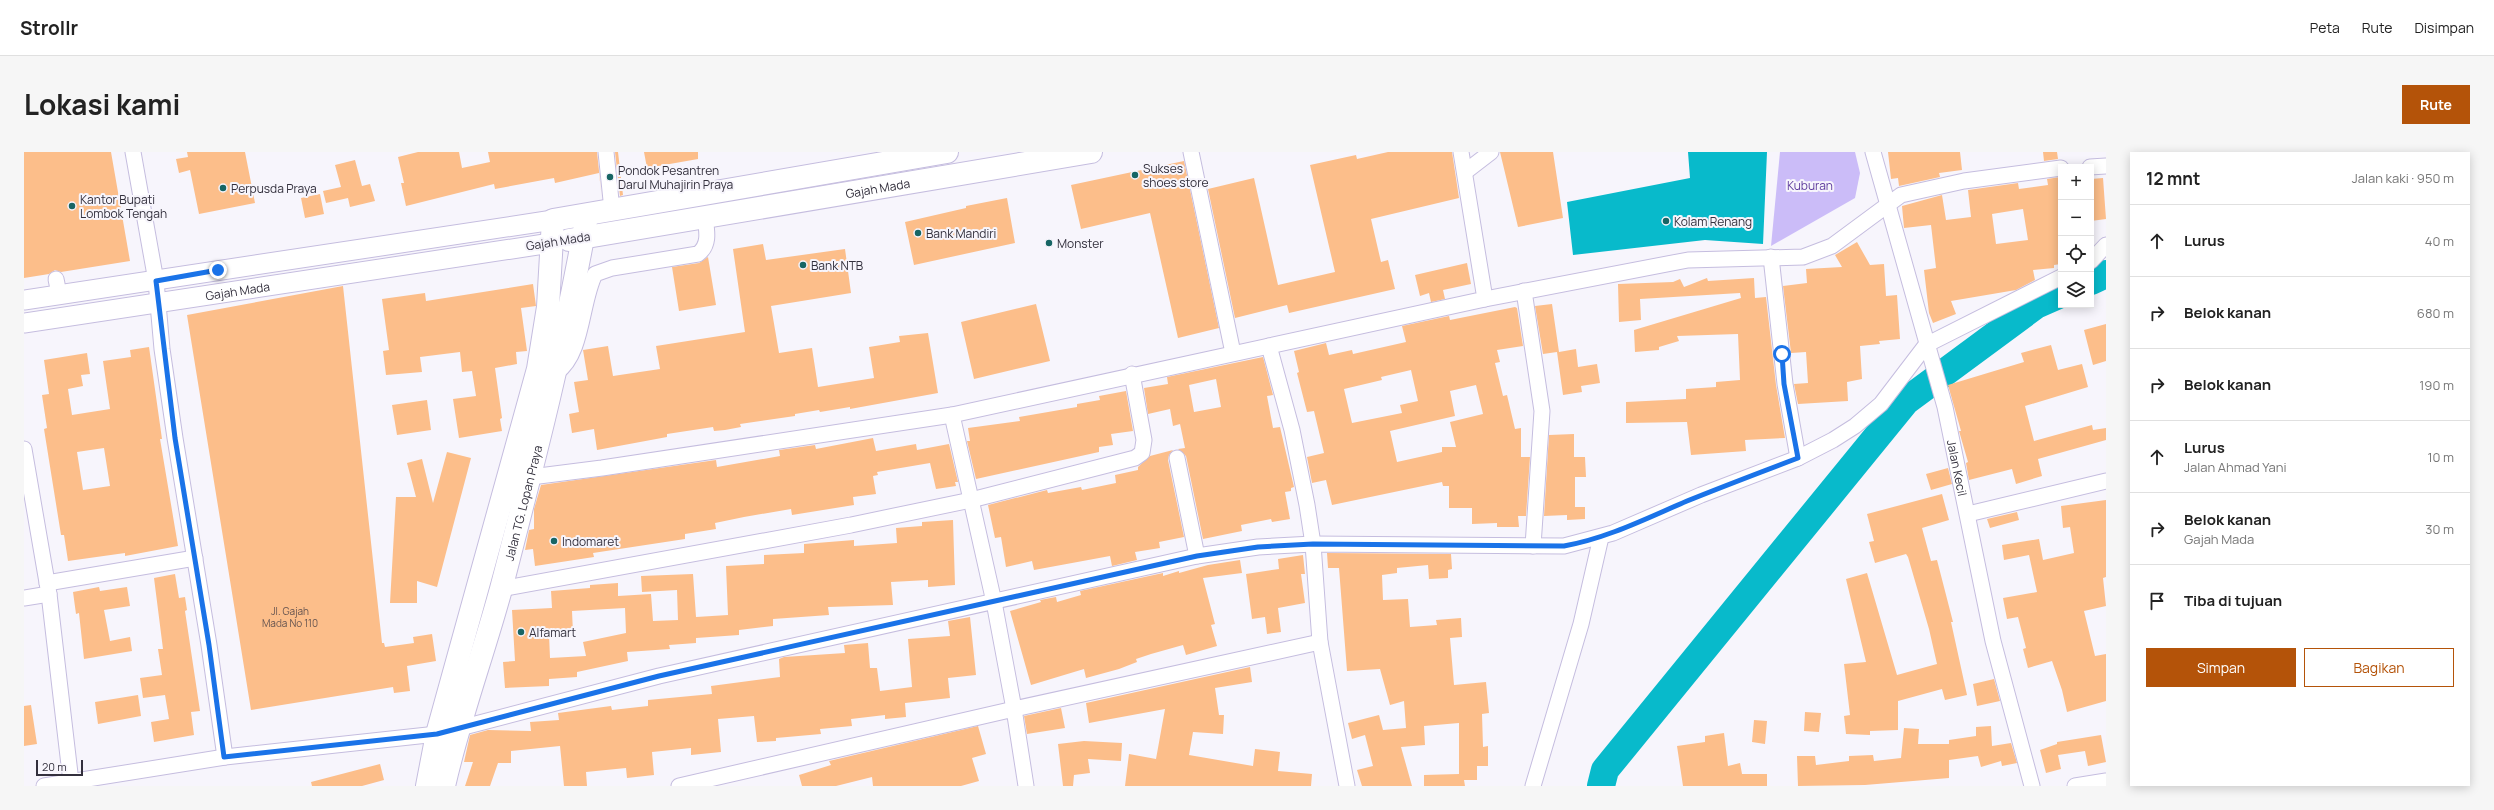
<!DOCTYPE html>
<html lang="id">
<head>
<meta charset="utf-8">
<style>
  body { margin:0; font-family:Manrope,sans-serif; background:#f6f6f6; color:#222 }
  .controls { position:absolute; right:12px; top:12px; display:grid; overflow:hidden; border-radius:0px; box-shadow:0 2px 10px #0003 }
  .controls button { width:36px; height:36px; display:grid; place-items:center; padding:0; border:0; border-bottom:1px solid #e0e0e0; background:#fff; color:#222; font:20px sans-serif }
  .scale { position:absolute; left:12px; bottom:10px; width:47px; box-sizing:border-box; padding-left:4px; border:2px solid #33303d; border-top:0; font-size:11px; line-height:14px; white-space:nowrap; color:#33303d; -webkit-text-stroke:3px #f7f5fc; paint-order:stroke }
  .stop { position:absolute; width:12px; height:12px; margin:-9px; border:3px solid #1a73e8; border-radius:50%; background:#fff }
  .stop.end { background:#1a73e8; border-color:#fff; box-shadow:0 1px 4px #0008 }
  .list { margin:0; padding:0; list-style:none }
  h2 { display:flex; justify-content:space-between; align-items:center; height:52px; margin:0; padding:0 16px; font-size:17px }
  h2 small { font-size:13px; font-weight:400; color:#767676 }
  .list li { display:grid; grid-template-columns:26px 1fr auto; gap:12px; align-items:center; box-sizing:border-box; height:72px; padding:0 16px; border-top:1px solid #e0e0e0 }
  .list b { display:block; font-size:15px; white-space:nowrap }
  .list p { margin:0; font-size:13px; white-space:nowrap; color:#767676 }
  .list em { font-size:13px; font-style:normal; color:#767676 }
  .actions { display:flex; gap:8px; padding:12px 16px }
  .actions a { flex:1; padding:9px 0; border:1px solid #b45309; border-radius:0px; text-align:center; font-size:14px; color:#b45309 }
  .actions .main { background:#b45309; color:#fff }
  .icon { flex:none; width:22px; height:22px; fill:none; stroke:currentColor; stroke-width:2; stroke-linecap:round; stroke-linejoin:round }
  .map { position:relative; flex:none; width:2082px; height:634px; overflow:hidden; border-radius:0px }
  header { display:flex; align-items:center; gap:24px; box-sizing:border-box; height:56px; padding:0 20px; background:#fff; border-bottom:1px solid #e0e0e0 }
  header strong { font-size:19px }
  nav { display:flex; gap:22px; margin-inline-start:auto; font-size:14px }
  .intro { display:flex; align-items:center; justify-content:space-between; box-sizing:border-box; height:96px; padding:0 24px }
  h1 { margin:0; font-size:28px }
  .button { padding:10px 18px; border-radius:0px; background:#b45309; color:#fff; font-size:14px; font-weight:700 }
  main { display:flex; gap:24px; padding:0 24px }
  aside { flex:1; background:#fff; border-radius:0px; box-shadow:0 2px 10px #0003 }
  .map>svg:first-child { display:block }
</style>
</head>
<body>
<header>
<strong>Strollr</strong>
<nav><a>Peta</a><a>Rute</a><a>Disimpan</a></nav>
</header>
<div class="intro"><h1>Lokasi kami</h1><a class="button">Rute</a></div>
<main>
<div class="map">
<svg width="2082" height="634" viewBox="0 0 2082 634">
  <rect width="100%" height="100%" fill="#f7f5fc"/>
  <!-- green -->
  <path fill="#cbbcf8" d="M1756,0H1831L1836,21L1831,46L1747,94Z"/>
  <!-- water -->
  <path fill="#08bacb" d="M1664,0H1743L1739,92L1681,88L1549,103L1543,50L1666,26Z"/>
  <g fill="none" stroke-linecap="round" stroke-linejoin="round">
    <!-- river -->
    <path stroke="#08bacb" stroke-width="28" d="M2067,129L2082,122
      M1577,634L1581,618L1882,249L2012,153L2037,142"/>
  </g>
  <!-- building -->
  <path fill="#fcbe8a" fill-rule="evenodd" d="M0,0H87L106,109L37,120L31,118L25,122L0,126Z
    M163,0H221L231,51L175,62L166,18L155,21L152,7L164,5Z
    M394,0H435L438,16L466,10L464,0H573L578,47L575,21L531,31L530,26L471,37L470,32L382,54L377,31H380L374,5Z
    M591,0H594L599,43L596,44Z
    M620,0H674V7L623,16Z
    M1364,0H1428L1435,46L1347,67L1357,110L1364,108L1371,137L1265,161L1263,153L1211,166L1184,37L1230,26L1254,133L1311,120L1286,13L1332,3L1333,7Z
    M1476,0H1529L1539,66L1494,75Z
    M1864,0H1936L1938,18L1915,21L1916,25L1875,34L1874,26L1867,27Z
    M2019,0H2033L2034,7L2020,9Z
    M331,8L338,34L346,32L351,49L326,55L324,46L302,51L299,39L317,35L311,13Z
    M1160,9L1195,176L1154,186L1126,61L1057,77L1047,33Z
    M2036,25L2037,112L2030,113V116L2009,118L2011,128L1992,138L1927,149L1932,162L1909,171L1905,161L1900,118L1912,116L1907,73L1880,76L1878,54L1918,43L1922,68L1947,65L1944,38L1994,31L1995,37L2024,33L2023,27ZM1999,57L2004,88L1972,92L1968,62Z
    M2079,26L2082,67L2067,69V27Z
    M296,42L300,62L281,66L277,46Z
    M983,46L991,91L890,113L881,70L942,56V54Z
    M1833,90L1846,113L1860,112L1862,144L1873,143L1876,187L1855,189L1856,192L1836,194L1838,227L1823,230L1824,249L1774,252L1770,232L1784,231L1782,200L1767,201L1759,134L1783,131L1782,117L1818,115L1811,103Z
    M739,92L742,108L821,97L827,141L747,154L755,201L788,196L794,235L850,226L845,195L876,190L875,184L904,181L914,241L826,257V255L796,260L795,258L771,262V264L716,272L717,275L701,278L690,279L689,275L643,282V285L573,298L570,277L548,281L545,262L555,260L550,230L564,228L559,198L584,194L589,224L636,217L632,194L721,180L709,97Z
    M684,105L692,153L655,159L648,115L675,111Z
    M1443,111L1447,132L1419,138L1421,147L1407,150L1405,141L1396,144L1391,123Z
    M1683,126L1684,129L1730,126L1731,146L1742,145L1752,233L1761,286L1721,288L1722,299L1667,303L1663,270L1602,271V250L1662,247V237L1692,235V230L1716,228L1714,182L1653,184L1655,189L1635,195V198L1611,200L1610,178L1717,146L1716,141L1616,147L1617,168L1595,170L1594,132L1649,130L1656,127L1660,135Z
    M509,132L512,154L497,156L503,199L492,200L493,212L471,216L478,266L476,267L478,279L435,286L429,247L452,244L448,219L438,220L436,200L396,205L398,220L362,223L359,199L365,198L358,147L401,141L402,149Z
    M319,134L358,491H360L361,495L390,491L389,485L408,482L412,509L383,514L386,539L370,541L369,535L227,558L163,163Z
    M1012,152L1026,209L950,227L937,170Z
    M1528,152L1535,200L1552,197L1554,215L1573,212L1576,231L1557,234L1558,240L1539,243L1533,200L1519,202L1511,154Z
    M1491,155L1493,156L1499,194L1473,198L1476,210L1471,211L1479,244L1483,243L1491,277L1497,276V305H1506L1502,364H1494L1495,375H1473V371L1448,372V356H1425V334H1419L1418,330L1308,353L1302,328L1288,331L1283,305L1300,301L1290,259L1283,260L1273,221L1275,220L1270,199L1302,191L1305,203L1328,198L1329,202L1382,190L1378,174L1425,164L1426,168ZM1387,218L1394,249L1376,253L1378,261L1328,271L1320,237L1358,228L1357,225ZM1452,233L1459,262L1426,270L1432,295H1418V300L1373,310L1366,279L1431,264L1426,239Z
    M2082,172V209L2069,213L2060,178Z
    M2027,193L2034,218L2058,212L2064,235L2001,254L2010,289L2068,273L2069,278L2082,276V288L2014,307L2018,324L1992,332L1988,317L1945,328L1942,311L1944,310L1935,279H1937L1924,233L2000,210L1997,201Z
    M125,195L138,287H136L154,394L101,404V401L44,409L40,383H37L20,277L23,276L18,243L25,242L20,208L63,201L66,222L57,223L59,234L44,237L48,263L86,257L79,209L107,205L106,198ZM80,296L86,334L59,338L53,300Z
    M1239,205L1249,243L1243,244L1249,276L1256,275L1270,335L1267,336V339L1261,340L1266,367L1248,370L1247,367L1217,373L1218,379L1179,387L1162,304L1154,297L1161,296L1156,272L1149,274L1146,257L1124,262L1120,236L1144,232L1143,225ZM1192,227L1197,255L1170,260L1165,233Z
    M1102,239L1109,279L1087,282L1089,293L1075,295V300L952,327L943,289H946L944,276L996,269L995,265L1053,255V252L1076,248L1075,244Z
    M403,248L407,278L373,283L368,253Z
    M1550,282V305H1561L1562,325H1551V355H1561V367L1543,368V363L1520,364L1525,283Z
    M849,286L852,299L892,292L893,298L925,292L934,330H931L932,334L912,337L906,311L853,320L854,323L849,324L852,342L829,345L830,353L768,363L767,357L720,365L691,371L692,377L661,382V387L569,401L570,405L511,414L509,397L501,398L505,378L510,377V357L517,333L692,308L693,315L756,304L755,298L791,293L792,297Z
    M1149,298L1145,303L1144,308L1160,385L1135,390L1136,396L1111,400L1113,408L1088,414L1086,404L1010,418L1008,409L982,415L977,385L971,386L964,353L1023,338L1024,341L1057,335L1058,338L1092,331L1091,323L1114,318V315L1126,304Z
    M423,300L447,306L413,435L393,429V451H366L372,345H392L383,311L398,307L409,351Z
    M1924,316L1928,332L1907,338L1902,322Z
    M1918,342L1925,368L1898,376L1907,409L1913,408L1929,470H1927L1943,543L1921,548L1918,537L1874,549V578L1846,579V583L1822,582L1820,564L1826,563L1820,512L1842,510L1822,427L1843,421L1873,523L1913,512L1905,477L1884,405L1882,402L1851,411L1845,390L1850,389L1843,362Z
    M2082,348V425L2079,426L2082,454L2060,459L2071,504L2082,502V549L2043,560L2038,538L2028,509L2004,516L1999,497L2002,496L1994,465L1983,467L1979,446L2013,440L2005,403L1980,408L1978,393L2015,387L2019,408L2050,401L2046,375L2039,376L2037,354Z
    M1993,360L1995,368L1966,376L1963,367Z
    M929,368L931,433L904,435V428L867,430L869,453L804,455L805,463L749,467V474L715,478V483L672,486V491L645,493L646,497L603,500L604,509L553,520V525L525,527V534L481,536L479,510L491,509L488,458L528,456L527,439L566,436V433L594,431V444L627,442L629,469L654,468L653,438L618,440L617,424L669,422L672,465L704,463L702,414L740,412V403L780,401V392L830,388V394L873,391L872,376L898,374V370ZM601,456L602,481L559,490L562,504L526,506L525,482L549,481L548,459Z
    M1303,401L1427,402L1428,417L1424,418V426L1405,427L1404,413L1373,416V421L1358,423L1359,448L1384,447L1386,475L1413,473L1412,468L1437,466L1438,485L1426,486L1430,533L1462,530L1465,561L1458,562L1459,595L1464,594V614H1453V628H1440L1441,634H1400V623L1435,622V571L1400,574L1401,593L1377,595L1388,634H1338L1333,618L1349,614L1341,583L1328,587L1324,571L1355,563L1359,578L1382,576L1380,549L1366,553L1356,517L1323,519L1315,416H1304Z
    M1279,403L1281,422H1277L1281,451L1254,456L1257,480L1243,482L1241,465L1228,467L1222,422L1255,417L1254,407Z
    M1216,408L1218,421L1179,426L1191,472L1187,473L1193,494L1162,503L1159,493L1127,502L1112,507L1113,510L1095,517L1062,526L1060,517L1007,533L986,459L1017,450L1016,448L1032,445L1033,450L1057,443L1056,439L1139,421V424L1155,419V421L1184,413Z
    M151,422L155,446L161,445L163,458L161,459L176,559L167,560L170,583L130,590L127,570L145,567L141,543L119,546L116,526L138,523L134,497H139L130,426Z
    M75,435L76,439L103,435L106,454L80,458L86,489L106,485L108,499L60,507L55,461L52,462L49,440Z
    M946,465L952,523L924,526L926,546L881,551L882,565L861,567V563L827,567L828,574L796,577L797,582L752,586V589L733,590L730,564L694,567L697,600L667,603V596L628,600L630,623L603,626L602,616L562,620L563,634H540L536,594L487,599V611H474L466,634H441L449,610H440L446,583L464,578L507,579L506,570L535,568L534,561L587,554L588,558L624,554V548L688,542L687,534L756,525L755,507L760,505L821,501L820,493L844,491L846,516H853L856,539L888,535L884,487L926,484L924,469Z
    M1226,515L1228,530L1191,536L1195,563H1200L1199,582L1169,580L1165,603L1229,614L1231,597L1256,600L1254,619L1288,622L1287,634H1101L1105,602L1132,607L1141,557L1065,571L1062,551Z
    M1970,527L1976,549L1953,554L1949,532Z
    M114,543L117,564L74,572L71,550Z
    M7,553L13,592L0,594V554Z
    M1037,556L1041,576L1003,582L1000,564Z
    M1781,560L1797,561L1795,580L1780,579Z
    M1730,568L1743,569L1741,592L1728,590Z
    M954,574L962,602L948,606L955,629L937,634H849L848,625L812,634H778L775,623L807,613L805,609Z
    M1967,574L1968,594L1987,591L1993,611L1978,614L1977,609L1957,615L1954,604L1925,608V626L1841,633L1774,634L1773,604H1791L1792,613L1825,609V604L1849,603L1850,609L1877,606L1880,576L1895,577L1894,592H1925V588L1952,584V575Z
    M1700,581L1704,614L1716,611L1718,622H1743V634H1659L1653,594L1681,590V584Z
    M2077,583L2082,610L2064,614L2061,599L2034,603L2037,617L2022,621L2016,598L2033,592V590Z
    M1060,589L1098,591L1097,609L1064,607L1066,621L1050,623L1049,634H1039L1034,592Z
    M356,612L360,628L338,634H288L287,630Z"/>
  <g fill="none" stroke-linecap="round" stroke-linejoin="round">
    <defs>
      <g id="minor">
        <path d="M109,0L132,129L138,197L151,286L185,493L201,605"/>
        <path d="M582,0L588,58"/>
        <path d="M1167,0L1209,201"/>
        <path id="s1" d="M1849,0L1921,255L1969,489L2008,634"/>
        <path d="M2066,15L2082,14"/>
        <path d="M1441,20L1467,0"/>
        <path d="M1747,105L1761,232L1774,306"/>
        <path d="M2067,109L2082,93"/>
        <path d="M32,127L35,142"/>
        <path d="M1500,139L1518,259L1509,394"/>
        <path d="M1461,147L1664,108L1779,105L1808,94L1877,43L1940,29L2037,16"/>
        <path d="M1245,194L1268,278L1283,353L1289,392L1296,490L1323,634"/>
        <path d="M533,220C559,202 557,149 571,122L588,116L674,102C686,93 683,79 681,66"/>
        <path d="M928,263L970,450L990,557L1296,490"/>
        <path d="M0,297L25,442L47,630"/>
        <path d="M1153,306L1173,404"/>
        <path d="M507,325L578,316L928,263L1461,147L1437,0"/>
        <path d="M1944,362L2082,329"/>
        <path d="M23,431L171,406"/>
        <path d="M477,437L827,373L947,348L1111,306L1118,301L1120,288L1108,222"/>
        <path d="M0,446L25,442"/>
        <path d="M20,634L201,605L413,582L635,524L1173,404L1234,395L1289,392L1540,394L1589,381L1677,343L1774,306L1809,288L1831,274L1857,252L1902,193L2037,125"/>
        <path d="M655,634L990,557L1002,634"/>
        <path d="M1509,634L1557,472L1577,385"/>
        <path d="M2051,634L2082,629"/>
      </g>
      <g id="major">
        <path d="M0,148L529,68"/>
        <path id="s2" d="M0,171L527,91"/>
      </g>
      <g id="highway">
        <path id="s3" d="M545,88L1067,0"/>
        <path d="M403,634L413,582L514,217L524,155L529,68L923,0"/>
        <path id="s4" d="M420,634C435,567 459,503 477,437C509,313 541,190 563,63"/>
      </g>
    </defs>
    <!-- minor casing -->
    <use href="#minor" stroke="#c5bddf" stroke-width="17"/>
    <!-- major casing -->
    <use href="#major" stroke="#c5bddf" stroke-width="21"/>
    <!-- highway casing -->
    <use href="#highway" stroke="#c5bddf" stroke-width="24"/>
    <!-- minor -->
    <use href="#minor" stroke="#fff" stroke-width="15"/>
    <!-- major -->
    <use href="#major" stroke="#fff" stroke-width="19"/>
    <!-- highway -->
    <use href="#highway" stroke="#fff" stroke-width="22"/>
  </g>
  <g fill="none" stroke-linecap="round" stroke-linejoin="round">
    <!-- route -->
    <path stroke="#1a73e8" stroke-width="5" d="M194,118L132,129L151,286L185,493L200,605L413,582L635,524L1173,404L1234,395L1289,392L1540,394C1584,386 1623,366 1663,349C1700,334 1737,320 1774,306L1760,232L1758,202"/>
  </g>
  <!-- markers -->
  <g fill="#176564" stroke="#f7f5fc" stroke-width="1.5">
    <circle cx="1111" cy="23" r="4"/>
    <circle cx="586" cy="25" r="4"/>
    <circle cx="199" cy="36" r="4"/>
    <circle cx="48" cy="54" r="4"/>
    <circle cx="1642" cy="69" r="4"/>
    <circle cx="894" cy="81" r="4"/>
    <circle cx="1025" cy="91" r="4"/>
    <circle cx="779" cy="113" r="4"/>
    <circle cx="530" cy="389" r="4"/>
    <circle cx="497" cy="480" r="4"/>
  </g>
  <g text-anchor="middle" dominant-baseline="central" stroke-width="4" stroke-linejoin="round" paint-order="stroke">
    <!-- number labels -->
    <g font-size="10" fill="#655450">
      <text x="266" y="459">Jl. Gajah<tspan x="266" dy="12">Mada No 110</tspan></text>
    </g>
    <!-- poi labels -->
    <g font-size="12" fill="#33303d" stroke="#f7f5fc" text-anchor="start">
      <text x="1119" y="16">Sukses<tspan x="1119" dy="14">shoes store</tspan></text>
      <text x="594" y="18">Pondok Pesantren<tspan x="594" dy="14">Darul Muhajirin Praya</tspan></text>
      <text x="207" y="36">Perpusda Praya</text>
      <text x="56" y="47">Kantor Bupati<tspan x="56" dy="14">Lombok Tengah</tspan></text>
      <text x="1650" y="69">Kolam Renang</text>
      <text x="902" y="81">Bank Mandiri</text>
      <text x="1033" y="91">Monster</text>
      <text x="787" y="113">Bank NTB</text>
      <text x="538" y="389">Indomaret</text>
      <text x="505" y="480">Alfamart</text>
    </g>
    <!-- park labels -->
    <g font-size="12" fill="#5e3b9d" stroke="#f7f5fc">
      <text x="1786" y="33">Kuburan</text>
    </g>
    <!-- street labels -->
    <g font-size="12" fill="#33303d" stroke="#f7f5fc">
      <text stroke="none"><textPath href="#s3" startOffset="313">Gajah Mada</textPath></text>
      <text transform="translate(534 89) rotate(-9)">Gajah Mada</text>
      <text stroke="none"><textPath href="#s2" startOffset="216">Gajah Mada</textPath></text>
      <text stroke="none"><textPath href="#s1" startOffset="327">Jalan Kecil</textPath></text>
      <text stroke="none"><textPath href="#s4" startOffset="294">Jalan TG. Lopan Praya</textPath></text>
    </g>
  </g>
</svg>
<div class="controls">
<button>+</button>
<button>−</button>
<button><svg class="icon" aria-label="locate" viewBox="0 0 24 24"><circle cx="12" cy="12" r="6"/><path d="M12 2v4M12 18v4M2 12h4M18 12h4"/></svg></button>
<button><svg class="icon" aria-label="layers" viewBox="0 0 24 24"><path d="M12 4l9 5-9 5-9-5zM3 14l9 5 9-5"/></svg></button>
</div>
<div class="scale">20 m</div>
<div class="stop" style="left:1758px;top:202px"></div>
<div class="stop end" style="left:194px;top:118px"></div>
</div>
<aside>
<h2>12 mnt<small>Jalan kaki · 950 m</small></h2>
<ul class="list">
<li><svg class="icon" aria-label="ahead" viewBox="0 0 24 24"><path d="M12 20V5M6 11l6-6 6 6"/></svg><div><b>Lurus</b></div><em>40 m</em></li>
<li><svg class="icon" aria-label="right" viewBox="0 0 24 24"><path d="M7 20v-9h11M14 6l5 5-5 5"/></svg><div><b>Belok kanan</b></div><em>680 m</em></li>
<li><svg class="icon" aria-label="right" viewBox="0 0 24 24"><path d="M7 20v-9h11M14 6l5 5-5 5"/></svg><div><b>Belok kanan</b></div><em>190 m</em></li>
<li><svg class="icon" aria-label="ahead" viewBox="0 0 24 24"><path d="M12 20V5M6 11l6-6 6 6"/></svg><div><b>Lurus</b><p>Jalan Ahmad Yani</p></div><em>10 m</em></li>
<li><svg class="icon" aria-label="right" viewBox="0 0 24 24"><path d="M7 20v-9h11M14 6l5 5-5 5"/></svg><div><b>Belok kanan</b><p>Gajah Mada</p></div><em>30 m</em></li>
<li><svg class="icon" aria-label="arrive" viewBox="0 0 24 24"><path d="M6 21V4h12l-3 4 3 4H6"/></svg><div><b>Tiba di tujuan</b></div></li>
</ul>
<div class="actions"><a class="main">Simpan</a><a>Bagikan</a></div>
</aside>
</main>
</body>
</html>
